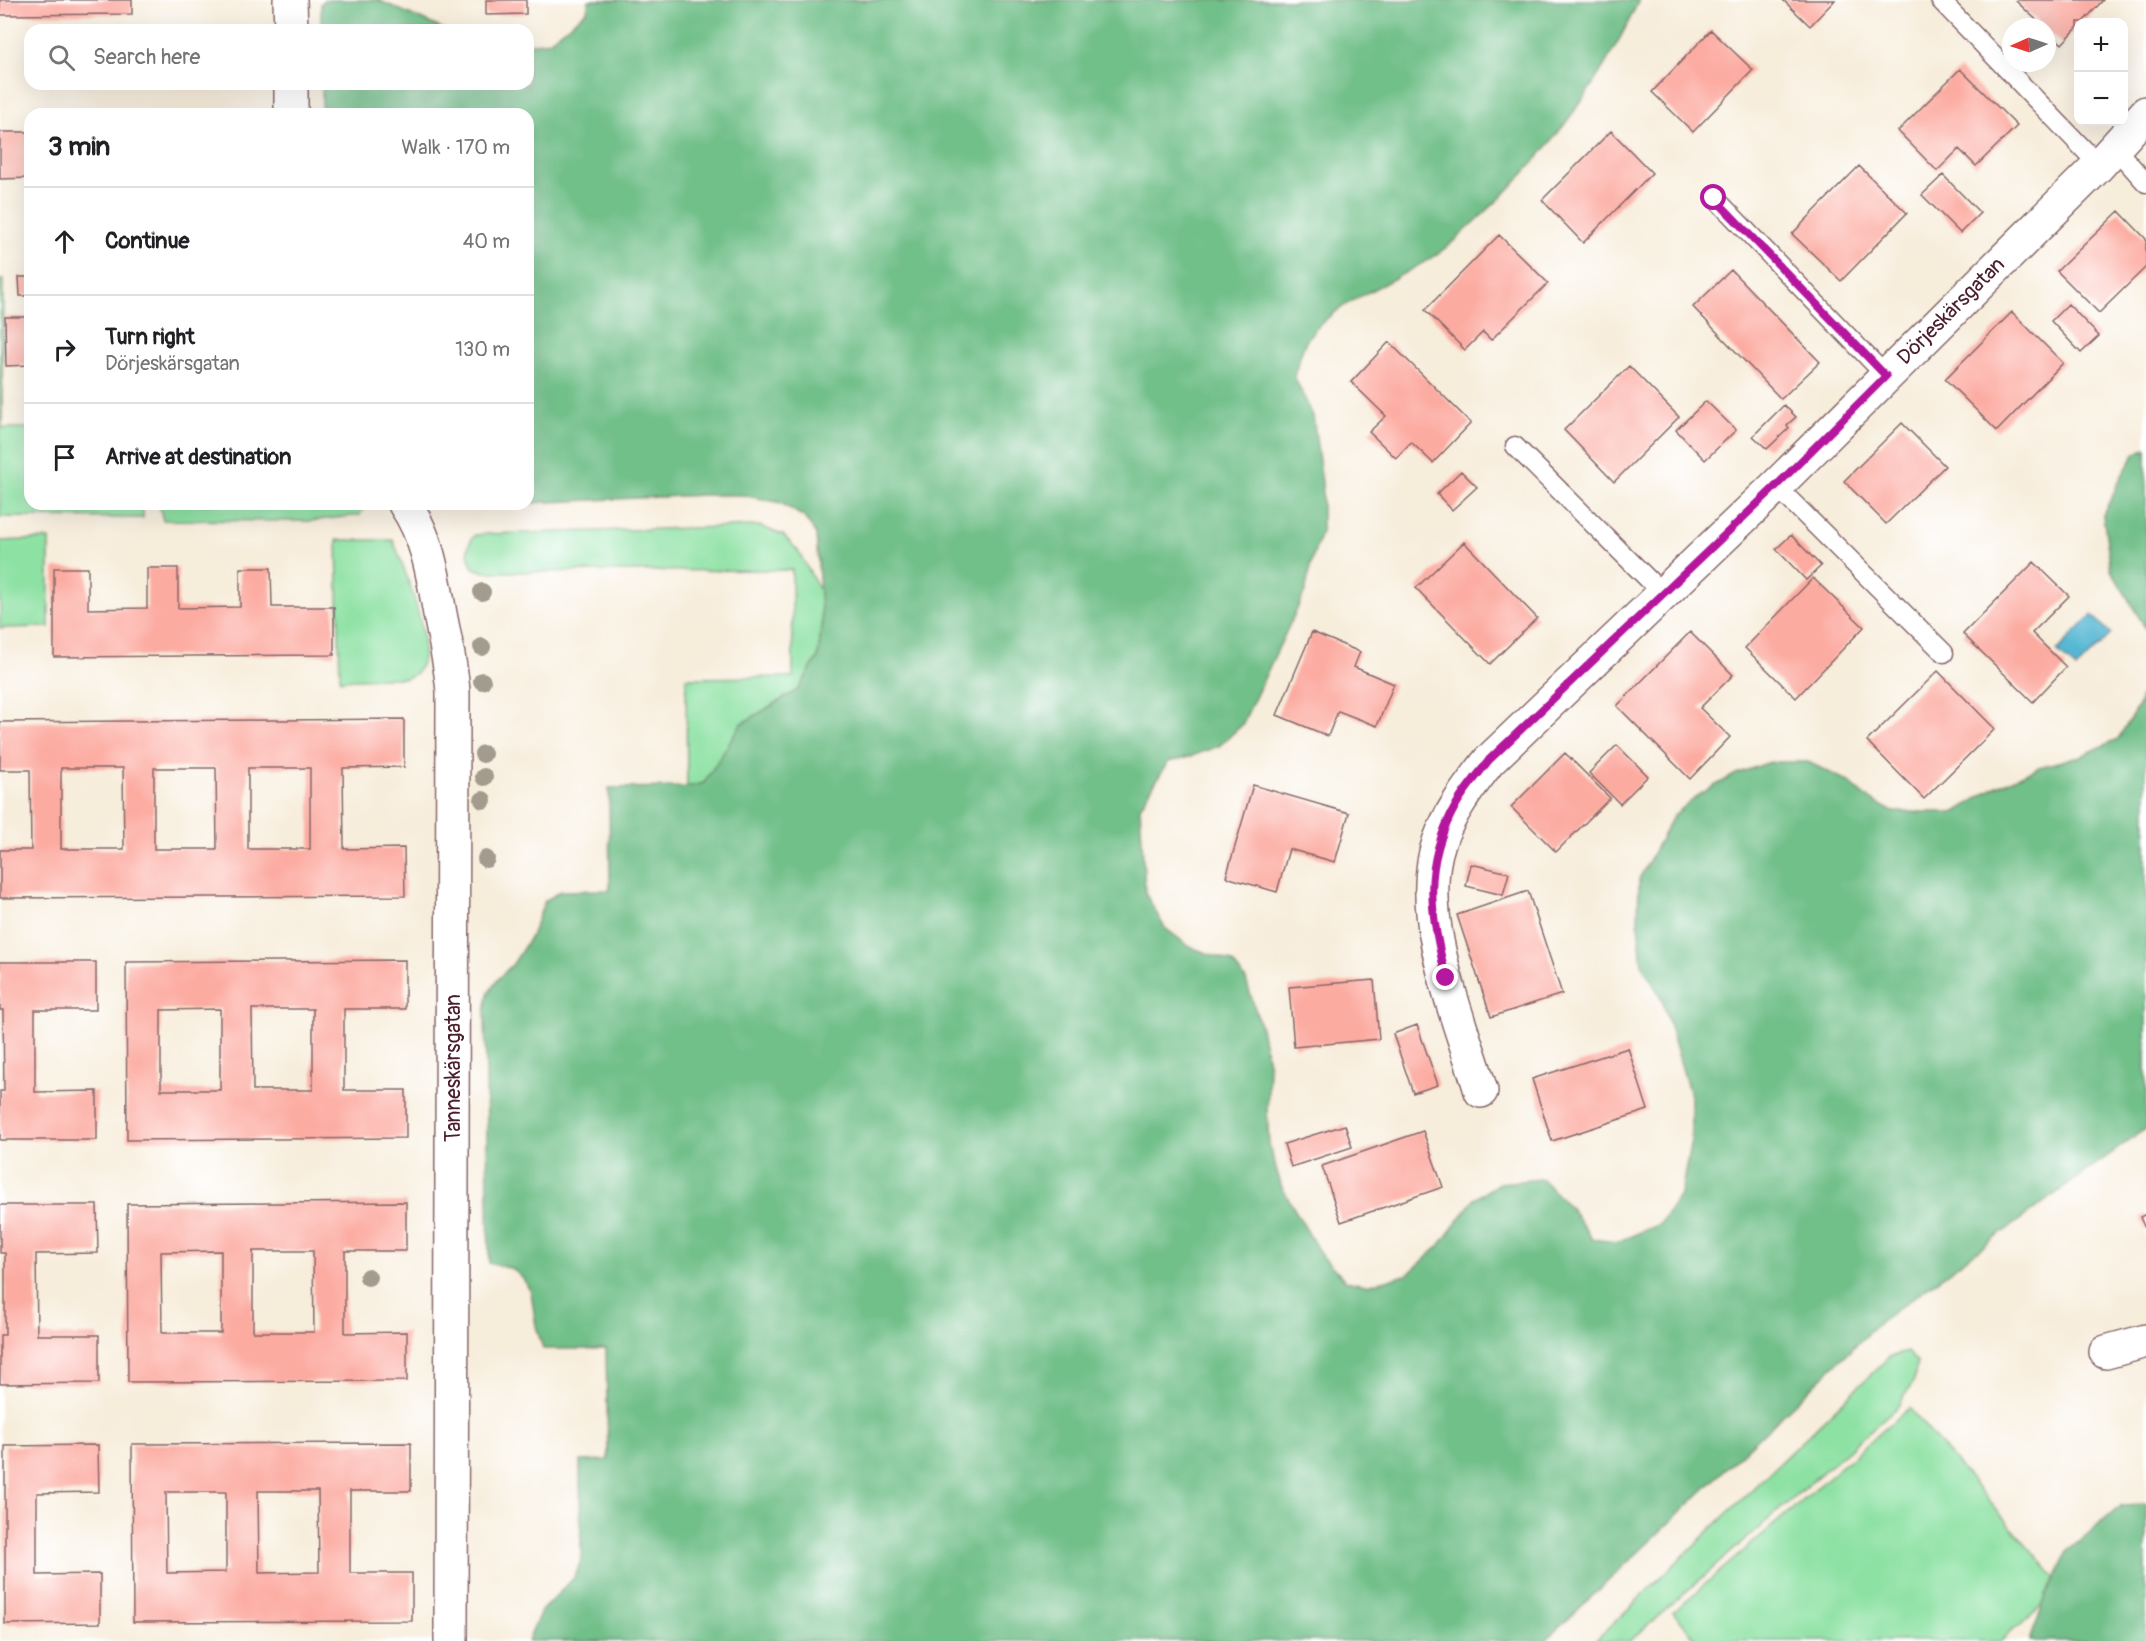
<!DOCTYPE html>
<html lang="en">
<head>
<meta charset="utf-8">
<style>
  body { margin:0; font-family:Pangolin,sans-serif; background:#f6f6f6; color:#202124 }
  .controls { position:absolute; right:18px; top:18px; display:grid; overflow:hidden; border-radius:12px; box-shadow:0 6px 24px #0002 }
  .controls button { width:54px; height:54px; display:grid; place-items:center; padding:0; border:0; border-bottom:2px solid #e0e0e0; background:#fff; color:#202124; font:30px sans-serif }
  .compass { position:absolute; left:2002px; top:18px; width:54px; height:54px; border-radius:50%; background:#fff; box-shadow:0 6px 24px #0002; rotate:267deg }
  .stop { position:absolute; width:18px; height:18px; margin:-14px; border:4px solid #b5179e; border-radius:50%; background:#fff }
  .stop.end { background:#b5179e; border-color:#fff; box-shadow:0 2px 6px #0008 }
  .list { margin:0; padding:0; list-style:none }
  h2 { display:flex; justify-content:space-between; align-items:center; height:78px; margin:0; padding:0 24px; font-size:26px }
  h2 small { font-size:20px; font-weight:400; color:#757577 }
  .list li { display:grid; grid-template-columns:39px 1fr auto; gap:18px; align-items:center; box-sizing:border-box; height:108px; padding:0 24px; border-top:2px solid #e0e0e0 }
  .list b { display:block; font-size:22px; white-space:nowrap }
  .list p { margin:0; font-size:20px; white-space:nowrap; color:#757577 }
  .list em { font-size:20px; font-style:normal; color:#757577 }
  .icon { flex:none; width:33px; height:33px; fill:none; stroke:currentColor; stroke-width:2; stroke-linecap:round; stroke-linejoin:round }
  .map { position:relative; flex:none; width:2146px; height:1641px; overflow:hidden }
  .search { position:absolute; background:#fff; box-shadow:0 6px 24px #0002; left:24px; top:24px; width:510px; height:66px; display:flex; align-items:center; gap:15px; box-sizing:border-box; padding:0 21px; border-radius:18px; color:#757577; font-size:22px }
  .panel { position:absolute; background:#fff; box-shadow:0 6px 24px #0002; left:24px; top:108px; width:510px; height:402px; border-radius:18px }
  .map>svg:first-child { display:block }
</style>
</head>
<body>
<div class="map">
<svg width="2146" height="1641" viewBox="0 0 2146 1641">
  <rect width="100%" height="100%" fill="#fff"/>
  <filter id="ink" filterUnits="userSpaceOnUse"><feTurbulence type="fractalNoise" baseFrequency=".0167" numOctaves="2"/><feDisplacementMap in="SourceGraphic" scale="12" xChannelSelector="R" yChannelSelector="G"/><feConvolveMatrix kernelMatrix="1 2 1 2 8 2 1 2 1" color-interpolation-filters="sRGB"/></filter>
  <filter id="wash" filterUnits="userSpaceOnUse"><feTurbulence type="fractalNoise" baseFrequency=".008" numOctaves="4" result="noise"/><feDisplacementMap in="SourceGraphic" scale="24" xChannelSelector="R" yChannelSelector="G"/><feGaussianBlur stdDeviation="1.35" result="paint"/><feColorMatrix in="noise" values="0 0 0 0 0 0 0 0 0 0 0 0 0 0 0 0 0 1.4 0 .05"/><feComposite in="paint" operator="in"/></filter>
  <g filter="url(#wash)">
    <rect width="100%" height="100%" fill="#f7eddb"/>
    <!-- green -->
    <path fill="#8ce1a3" stroke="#6b8067" stroke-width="1.5" d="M0,280H3L2,428H30V504H143V518L0,517Z
      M159,504H366L360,515L309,521L163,520Z
      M759,526L783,535L798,551L820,591L822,623L818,657L798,690L741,724L704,783L687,787L686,678L793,677L792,570L485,572L473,568C467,554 465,547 475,535L487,534Z
      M49,539V627L0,628V541Z
      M337,540H393C402,564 446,665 409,677C404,679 396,678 391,678C374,678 357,679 340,680Z
      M1907,1352L1917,1362L1914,1380L1899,1405L1630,1641H1595L1889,1357Z
      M1909,1408L2063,1587L2001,1641H1698L1673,1612Z"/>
    <!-- forest -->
    <path fill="#71bf89" stroke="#5e6f5a" stroke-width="1.5" d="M324,0H378L445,30H321V4Z
      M589,0H1639C1601,83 1546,157 1478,219C1467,229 1456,240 1444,249C1403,281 1338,297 1308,338C1301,348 1298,365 1294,376L1313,416L1322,483V529L1312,560L1305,592L1242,725L1219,746L1189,757L1168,762L1140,807L1145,893L1165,928L1190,947L1232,962L1246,980L1261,1028L1269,1067L1267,1112L1269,1145L1282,1188L1321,1255L1346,1281L1366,1285L1407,1275L1439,1246L1474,1199L1499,1183L1542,1179L1572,1210L1592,1239L1617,1242L1660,1224L1681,1194L1691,1140V1099L1662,999L1642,965L1638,923L1639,879L1674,815L1700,794L1736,774L1770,762H1808L1847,781L1866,797L1893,812H1956L1995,787L2039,767L2081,756L2118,739L2138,706L2146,681V1128L1881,1321L1545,1641H528L541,1611L573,1579L581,1561L580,1461L608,1460L606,1349H543L536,1326L531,1292L524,1280L513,1269L489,1263L485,1012L488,994L498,979L513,964L531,936L545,901L561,891L610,890L609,788L687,787L704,783L741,724L798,690L818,657L822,623L816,534L804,517L781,503L742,495H704L528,503V114H322V84H528V44L549,41L587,11Z
      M2146,448V629L2111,570L2103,515L2121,477L2135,454Z
      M2146,1504V1641H2030L2047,1593L2068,1551L2122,1505Z"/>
    <!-- water -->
    <path fill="#54b7d3" stroke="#4f6b7f" stroke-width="1.5" d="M2092,615L2111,634L2076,669L2057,651Z"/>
    <g id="blocks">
      <!-- building -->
      <path fill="#fcaba1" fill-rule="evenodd" d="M0,0H132V14L0,15Z
        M486,0H526V14L486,15Z
        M1783,0H1835L1810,26Z
        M2017,0H2103L2083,22H2078V27L2062,44L2047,30V27H2044L2016,1Z
        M1711,30L1753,70L1693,132L1652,92Z
        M1960,69L2017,126L1976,166L1959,149L1937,171L1898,131Z
        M1611,131L1652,173L1583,243L1542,200Z
        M0,132H30V178L0,179Z
        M1859,166L1907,213L1841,281L1792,234Z
        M1943,175L1980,213L1960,233L1922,195Z
        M2119,211L2146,239V267L2099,313L2057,271Z
        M1499,235L1548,283L1491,340L1483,332L1465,350L1425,310Z
        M1731,270L1820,362L1781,399L1693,307Z
        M19,277H30V296H20Z
        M2068,304L2099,336L2081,353L2051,321Z
        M2012,312L2063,363L1997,431L1945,379Z
        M5,317H30V365L6,366Z
        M1389,342L1471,423L1433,463L1411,442L1396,458L1369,432L1386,416L1351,382Z
        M1629,366L1679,417L1614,482L1564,430Z
        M1706,401L1736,430L1705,460L1676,430Z
        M1784,405L1796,417L1787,425L1789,428L1767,449L1753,436Z
        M1902,423L1945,466L1886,524L1844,481Z
        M1461,471L1477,487L1452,510L1437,494Z
        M1791,535L1821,566L1806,580L1776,549Z
        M1464,542L1537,618L1490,664L1416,588Z
        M2034,562L2069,596L2032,633L2066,667L2033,702L1963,634Z
        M54,568H88V609L147,608V568H178V608L240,607V568H271L272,607H334V655L54,657Z
        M1813,578L1864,627L1796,698L1745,648Z
        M1312,632L1360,652L1354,667L1394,684L1377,726L1338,711L1328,736L1277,715Z
        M1690,632L1733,675L1700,708L1730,737L1690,779L1617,706Z
        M1938,671L1995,729L1924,799L1867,741Z
        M404,719V767L343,768L344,849L404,848L405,896L0,898V850H31L30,770H0V722ZM61,768H123L124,849H61ZM154,768H216L217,849H154ZM248,768H310V849H248Z
        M1617,745L1648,776L1620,804L1589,773Z
        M1565,753L1610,798L1556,852L1511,807Z
        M1253,785L1349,813L1335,862L1289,849L1277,892L1226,877Z
        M1471,864L1509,873L1503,895L1466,886Z
        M1528,891L1562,994L1491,1017L1457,915Z
        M405,960V1009H344V1090H406V1138L127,1140L126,962ZM220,1009V1090H161V1010ZM252,1009H313V1090H253Z
        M0,962H96V1010H35V1092L97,1091V1140H0V1091H4L3,1010H0Z
        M1374,980L1379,1039L1294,1047L1289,987Z
        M1417,1025L1438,1085L1413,1093L1393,1034Z
        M1628,1048L1648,1110L1552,1141L1532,1079Z
        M1345,1125L1352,1147L1291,1167L1284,1144Z
        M1423,1131L1443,1187L1341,1222L1322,1166Z
        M406,1202V1251H345V1333L407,1332V1381L128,1382L127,1204ZM221,1251V1333H162L161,1252ZM253,1251H313L314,1332H253Z
        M0,1205H97L98,1253L36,1254L37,1335H99V1383L0,1384V1335H5V1253H0Z
        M2146,1214V1231L2140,1217Z
        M411,1443V1491H350V1573H412V1621L133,1622L132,1444ZM258,1491H318L319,1572L259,1573ZM166,1492H226V1572L167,1573Z
        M98,1445L99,1492L37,1493V1575L100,1574V1623L5,1624V1446Z"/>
    </g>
  </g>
  <g filter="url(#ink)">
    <use href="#blocks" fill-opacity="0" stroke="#876769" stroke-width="1.5"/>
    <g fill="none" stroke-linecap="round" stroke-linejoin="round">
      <defs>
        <path id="lane" d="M1940,0L2099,165
          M2115,148L2146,183
          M1715,198L1886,376
          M1515,446L1663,594
          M1776,486L1944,653"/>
        <path id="street" d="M290,0L291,30
          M291,114V84
          M405,504C428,538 433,575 440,614C445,640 451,665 453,692L451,1641
          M1481,1091C1460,1021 1414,914 1439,842C1450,811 1469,787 1489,761L1776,486L2099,165L2146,113
          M2106,1352L2146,1341"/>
      </defs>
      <!-- lane casing -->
      <use href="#lane" stroke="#876769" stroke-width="21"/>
      <!-- street casing -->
      <use href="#street" stroke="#876769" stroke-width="36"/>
      <!-- lane -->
      <use href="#lane" stroke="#fff" stroke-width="18"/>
      <!-- street -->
      <use href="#street" stroke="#fff" stroke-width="33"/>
    </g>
    <!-- trees -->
    <g fill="#a39c8e">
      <circle cx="482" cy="592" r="9"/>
      <circle cx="482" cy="647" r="9"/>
      <circle cx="482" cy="681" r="9"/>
      <circle cx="483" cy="754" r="9"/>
      <circle cx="484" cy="777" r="9"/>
      <circle cx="483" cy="800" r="9"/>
      <circle cx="486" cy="859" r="9"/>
      <circle cx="368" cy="1277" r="9"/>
    </g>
  </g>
  <g fill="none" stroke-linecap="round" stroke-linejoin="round" filter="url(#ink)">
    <!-- route -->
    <path stroke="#b5179e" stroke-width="8" d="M1446,978C1431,912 1421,867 1456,805C1465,789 1478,775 1489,760L1776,486L1886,376L1714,198"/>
  </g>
  <g text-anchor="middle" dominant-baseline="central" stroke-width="6" stroke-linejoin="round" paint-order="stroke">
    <!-- street labels -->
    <g font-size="21" fill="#4a1f2b" stroke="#fff">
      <text transform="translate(1951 311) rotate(-45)">Dörjeskärsgatan</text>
      <text transform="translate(453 1068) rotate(-90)">Tanneskärsgatan</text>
    </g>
  </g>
</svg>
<div class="controls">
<button>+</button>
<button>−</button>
</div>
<svg class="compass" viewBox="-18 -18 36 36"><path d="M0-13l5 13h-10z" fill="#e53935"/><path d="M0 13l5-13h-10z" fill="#757577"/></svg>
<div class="stop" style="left:1714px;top:198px"></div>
<div class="stop end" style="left:1446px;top:978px"></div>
<div class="search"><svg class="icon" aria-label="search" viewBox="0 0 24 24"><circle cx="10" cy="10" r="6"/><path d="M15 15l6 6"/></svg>Search here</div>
<section class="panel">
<h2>3 min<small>Walk · 170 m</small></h2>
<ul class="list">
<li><svg class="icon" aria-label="ahead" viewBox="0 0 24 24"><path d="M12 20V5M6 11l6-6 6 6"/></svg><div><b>Continue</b></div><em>40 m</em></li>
<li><svg class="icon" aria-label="right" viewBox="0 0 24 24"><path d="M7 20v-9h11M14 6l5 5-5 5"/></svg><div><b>Turn right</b><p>Dörjeskärsgatan</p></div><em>130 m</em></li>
<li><svg class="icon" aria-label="arrive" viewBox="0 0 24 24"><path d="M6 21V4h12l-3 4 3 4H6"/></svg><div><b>Arrive at destination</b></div></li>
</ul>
</section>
</div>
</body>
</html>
